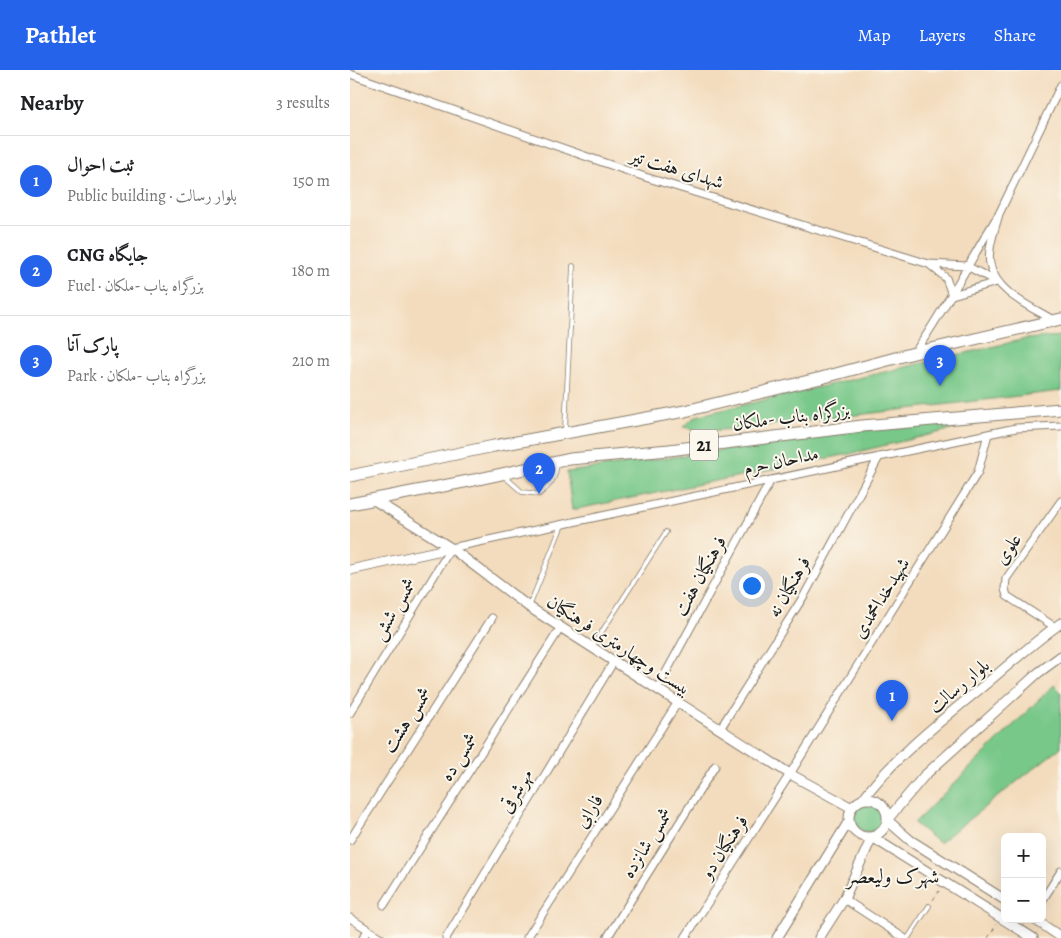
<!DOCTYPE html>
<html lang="en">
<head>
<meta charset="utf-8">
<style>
  body { margin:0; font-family:Alegreya,Amiri,serif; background:#f2f2f2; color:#202124 }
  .controls { position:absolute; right:15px; bottom:15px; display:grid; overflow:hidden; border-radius:8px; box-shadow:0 5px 20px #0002 }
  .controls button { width:45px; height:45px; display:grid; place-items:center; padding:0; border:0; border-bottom:1px solid #e0e0e0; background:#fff; color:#202124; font:25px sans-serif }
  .you { position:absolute; left:401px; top:515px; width:18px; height:18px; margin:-12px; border:4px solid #fff; border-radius:50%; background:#1a73e8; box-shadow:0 0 0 8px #1a73e833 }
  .badge { display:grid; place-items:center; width:32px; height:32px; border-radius:50%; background:#2563eb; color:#fff; font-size:16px; font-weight:700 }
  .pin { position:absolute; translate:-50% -41px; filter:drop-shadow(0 1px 2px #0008) }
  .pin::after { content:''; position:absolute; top:26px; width:18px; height:15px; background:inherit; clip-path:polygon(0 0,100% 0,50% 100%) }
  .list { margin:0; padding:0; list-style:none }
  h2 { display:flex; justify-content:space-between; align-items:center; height:65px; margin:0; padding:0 20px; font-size:21px }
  h2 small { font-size:16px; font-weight:400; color:#757577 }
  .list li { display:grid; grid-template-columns:32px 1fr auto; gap:15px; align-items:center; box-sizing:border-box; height:90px; padding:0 20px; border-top:1px solid #e0e0e0 }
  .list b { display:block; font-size:19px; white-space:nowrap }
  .list p { margin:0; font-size:16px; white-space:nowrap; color:#757577 }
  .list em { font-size:16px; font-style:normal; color:#757577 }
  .map { position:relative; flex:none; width:711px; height:868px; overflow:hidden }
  header { display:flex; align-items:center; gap:30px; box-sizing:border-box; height:70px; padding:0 25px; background:#2563eb; color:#fff }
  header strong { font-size:24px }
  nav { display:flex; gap:28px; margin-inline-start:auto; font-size:18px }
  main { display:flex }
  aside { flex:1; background:#fff }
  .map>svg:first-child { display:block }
</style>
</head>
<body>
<header>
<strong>Pathlet</strong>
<nav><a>Map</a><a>Layers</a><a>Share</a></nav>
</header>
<main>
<aside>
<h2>Nearby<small>3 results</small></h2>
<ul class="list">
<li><span class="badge">1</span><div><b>ثبت احوال</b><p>Public building · بلوار رسالت</p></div><em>150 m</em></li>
<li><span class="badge">2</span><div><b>CNG جایگاه</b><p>Fuel · بزرگراه بناب -ملکان</p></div><em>180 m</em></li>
<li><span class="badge">3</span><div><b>پارک آنا</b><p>Park · بزرگراه بناب -ملکان</p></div><em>210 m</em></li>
</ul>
</aside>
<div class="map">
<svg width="711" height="868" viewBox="0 0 711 868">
  <rect width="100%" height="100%" fill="#fbf7ec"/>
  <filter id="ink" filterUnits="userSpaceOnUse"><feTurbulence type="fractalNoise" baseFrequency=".02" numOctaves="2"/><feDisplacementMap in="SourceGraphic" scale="10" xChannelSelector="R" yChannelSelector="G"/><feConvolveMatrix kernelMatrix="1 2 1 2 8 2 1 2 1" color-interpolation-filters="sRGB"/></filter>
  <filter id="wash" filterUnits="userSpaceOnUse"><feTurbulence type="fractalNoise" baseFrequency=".0096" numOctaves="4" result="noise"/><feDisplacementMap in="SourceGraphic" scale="20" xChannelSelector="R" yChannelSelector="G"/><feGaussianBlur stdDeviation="1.12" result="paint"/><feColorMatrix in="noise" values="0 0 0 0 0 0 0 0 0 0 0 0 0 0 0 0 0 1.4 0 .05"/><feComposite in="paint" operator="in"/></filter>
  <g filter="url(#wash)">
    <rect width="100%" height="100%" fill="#f3dcbd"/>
    <!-- green -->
    <path fill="#78c889" stroke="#4a7252" d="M711,266V321L387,359L353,361L333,357L346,346L675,269Z
      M650,348L499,384L222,440L217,402L513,360Z
      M704,615L711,622V677L589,773L564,753Z
      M504 748a14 14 0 1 1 28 0a14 14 0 1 1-28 0Z"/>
  </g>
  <g filter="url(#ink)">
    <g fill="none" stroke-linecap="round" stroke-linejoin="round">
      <defs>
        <path id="service" d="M215,360L223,196
          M154,406L172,422L189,424C201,415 206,408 207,392
          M179,537L212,455
          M242,577L316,462
          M558,868L579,836"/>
        <path id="minor" d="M0,4L295,107L579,194L617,196L647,212
          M649,144L711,15
          M579,194L596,208L602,225
          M602,225L647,212
          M565,282C596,238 620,190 649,144C645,159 637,179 640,194C646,223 680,236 703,250
          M705,557L657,526L655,519L656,509L711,431
          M307,619L421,410
          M0,643L101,478L666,358L711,356
          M370,659L455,524L529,387
          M0,770L142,548
          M494,829L554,868
          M692,831L711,801
          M34,835L211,557
          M0,848L31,868
          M13,868L18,860
          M96,868L264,591
          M177,868L328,632
          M257,868L365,696
          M335,868L440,704L628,402L638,364"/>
        <path id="tertiary" d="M24,430L101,478L179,537L440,704L502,738
          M0,500L101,478
          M499 748a19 19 0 1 1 38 0a19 19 0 1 1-38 0Z
          M512,730C546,685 593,649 637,613C661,593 685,571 711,553
          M655,830L560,770L537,750L574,706L688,603L711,586
          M684,849L711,867
          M427,868L499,751
          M469,868L494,829L522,767L683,868"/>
        <path id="trunk" d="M0,406L144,376L335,341L471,308L564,283L711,249
          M0,434L124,410L220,389L319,380L512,356L711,339"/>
      </defs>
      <!-- service casing -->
      <use href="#service" stroke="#887c6c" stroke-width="5.5"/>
      <!-- minor casing -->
      <use href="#minor" stroke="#887c6c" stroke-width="9"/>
      <!-- tertiary casing -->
      <use href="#tertiary" stroke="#887c6c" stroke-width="11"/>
      <!-- trunk casing -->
      <use href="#trunk" stroke="#887c6c" stroke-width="13"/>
      <!-- path -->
      <path stroke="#887c6c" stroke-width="1" stroke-dasharray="4 4" stroke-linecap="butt" d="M583,830L589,821
        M638,868L647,854"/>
      <!-- service -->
      <use href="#service" stroke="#fff" stroke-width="4"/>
      <!-- minor -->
      <use href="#minor" stroke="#fff" stroke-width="7"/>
      <!-- tertiary -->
      <use href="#tertiary" stroke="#fff" stroke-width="9"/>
      <!-- trunk -->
      <use href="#trunk" stroke="#fff" stroke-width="11"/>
    </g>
  </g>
  <g text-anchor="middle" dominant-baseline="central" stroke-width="4" stroke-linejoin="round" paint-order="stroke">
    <!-- shield labels -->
    <rect fill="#fbf7ec" stroke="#5f5e5a" stroke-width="1" x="340" y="359.5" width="28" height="31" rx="4"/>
    <g font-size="18" font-weight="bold" fill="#1c1c1c">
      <text x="354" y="375">21</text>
    </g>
    <!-- street labels -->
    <g font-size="19" fill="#1c1c1c" stroke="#fbf7ec">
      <text transform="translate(327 99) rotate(17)">شهدای هفت تیر</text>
      <text transform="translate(441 347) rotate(-7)">بزرگراه بناب -ملکان</text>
      <text transform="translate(431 391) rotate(-12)">مداحان حرم</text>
      <text transform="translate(658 479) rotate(-55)">علوی</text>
      <text transform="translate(350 506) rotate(-61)">فرهنگیان هفت</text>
      <text transform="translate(439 517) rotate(-60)">فرهنگیان نه</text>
      <text transform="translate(531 528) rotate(-58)">شهیدخدامحمدی</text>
      <text transform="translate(44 539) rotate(-59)">شمس شش</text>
      <text transform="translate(269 575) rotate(33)">بیست وچهارمتری فرهنگیان</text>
      <text transform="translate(609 616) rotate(-40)">بلوار رسالت</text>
      <text transform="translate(57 650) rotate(-57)">شمس هشت</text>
      <text transform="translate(109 687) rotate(-57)">شمس ده</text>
      <text transform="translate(166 721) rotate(-59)">مهرشرقی</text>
      <text transform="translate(239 741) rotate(-57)">فارابی</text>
      <text transform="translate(297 773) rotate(-58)">شمس شانزده</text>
      <text transform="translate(374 777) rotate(-57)">فرهنگیان دو</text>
    </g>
    <!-- neighbourhood labels -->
    <g font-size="20" fill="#1c1c1c" stroke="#fbf7ec">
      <text x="543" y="806">شهرک ولیعصر</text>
    </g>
  </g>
</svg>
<div class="controls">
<button>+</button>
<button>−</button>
</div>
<div class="you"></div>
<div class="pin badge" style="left:542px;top:651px">1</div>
<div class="pin badge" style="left:189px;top:424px">2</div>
<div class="pin badge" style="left:590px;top:316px">3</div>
</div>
</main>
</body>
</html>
